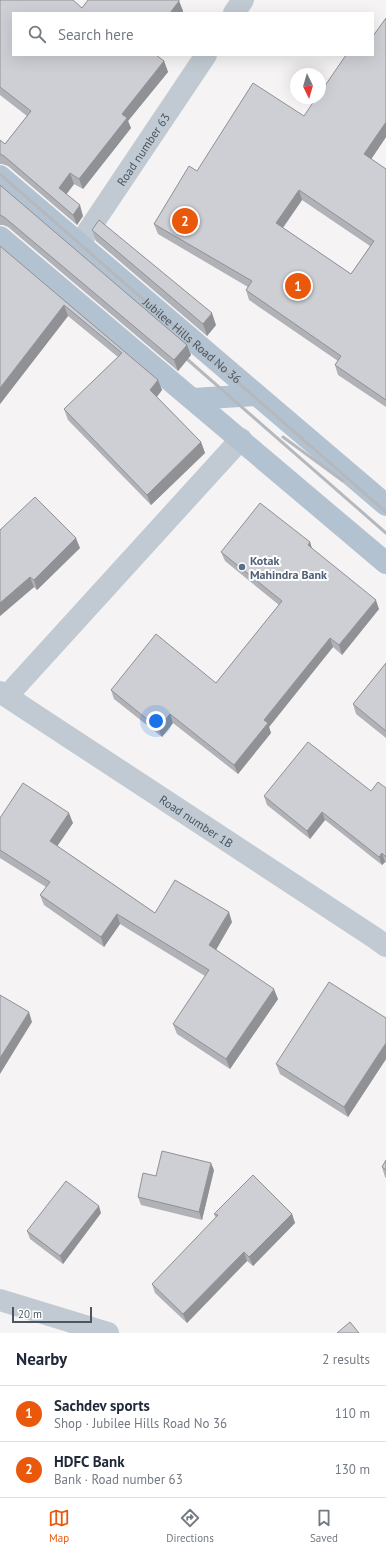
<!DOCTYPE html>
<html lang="en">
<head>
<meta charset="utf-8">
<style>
  body { margin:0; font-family:"PT Sans",sans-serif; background:#f2f2f3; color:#1f2937 }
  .compass { position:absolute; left:290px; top:68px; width:36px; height:36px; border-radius:50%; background:#fff; box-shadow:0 4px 16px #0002; rotate:175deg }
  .scale { position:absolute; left:12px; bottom:10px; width:80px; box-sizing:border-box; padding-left:4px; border:2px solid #4a5661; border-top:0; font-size:11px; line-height:14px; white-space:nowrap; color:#4a5661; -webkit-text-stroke:3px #fff; paint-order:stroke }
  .you { position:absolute; left:156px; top:721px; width:14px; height:14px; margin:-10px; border:3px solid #fff; border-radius:50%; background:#1a73e8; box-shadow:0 0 0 6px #1a73e833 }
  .badge { display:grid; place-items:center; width:26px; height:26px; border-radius:50%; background:#ea580c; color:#fff; font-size:13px; font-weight:700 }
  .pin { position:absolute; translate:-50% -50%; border:2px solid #fff; box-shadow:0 1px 4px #0006 }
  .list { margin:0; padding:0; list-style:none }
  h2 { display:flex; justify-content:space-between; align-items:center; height:52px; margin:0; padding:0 16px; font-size:17px }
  h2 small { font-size:13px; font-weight:400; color:#747a83 }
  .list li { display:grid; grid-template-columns:26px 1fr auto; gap:12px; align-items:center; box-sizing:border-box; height:56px; padding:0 16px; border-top:1px solid #e0e1e3 }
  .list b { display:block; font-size:15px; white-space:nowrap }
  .list p { margin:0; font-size:13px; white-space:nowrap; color:#747a83 }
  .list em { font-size:13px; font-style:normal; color:#747a83 }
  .icon { flex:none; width:22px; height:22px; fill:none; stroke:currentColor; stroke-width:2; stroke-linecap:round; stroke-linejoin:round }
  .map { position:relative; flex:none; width:386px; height:1333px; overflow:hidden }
  .search { position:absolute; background:#fff; box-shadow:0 4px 16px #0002; left:12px; right:12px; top:12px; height:44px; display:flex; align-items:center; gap:10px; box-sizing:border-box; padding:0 14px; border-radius:0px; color:#747a83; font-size:15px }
  .sheet { height:164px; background:#fff }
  nav { display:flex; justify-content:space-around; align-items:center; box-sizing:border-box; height:56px; border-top:1px solid #e0e1e3; background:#fff; font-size:11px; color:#747a83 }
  nav a { display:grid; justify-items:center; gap:2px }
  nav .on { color:#ea580c }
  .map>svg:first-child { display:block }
</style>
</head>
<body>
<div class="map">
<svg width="386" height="1333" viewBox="0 0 386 1333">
  <rect width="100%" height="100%" fill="#f5f3f3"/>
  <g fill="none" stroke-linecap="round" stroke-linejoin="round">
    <!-- minor -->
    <g stroke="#c1cad2" stroke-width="22">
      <path d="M234,13L243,0"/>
      <path id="s1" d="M80,243L206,55"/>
      <path id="s2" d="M0,692L375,938L386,946"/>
      <path d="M7,696L241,439"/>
      <path d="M0,1300L108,1333"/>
    </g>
    <!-- major -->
    <g stroke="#b3c2d1" stroke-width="22">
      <path id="s3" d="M0,176L386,505"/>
      <path d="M0,237L386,563"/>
      <path d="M193,399L256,395"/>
    </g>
    <!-- rail -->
    <path stroke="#b5b8bd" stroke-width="3" d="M0,174L386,512
      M180,353L386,533
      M283,437L343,481"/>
  </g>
  <!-- wall -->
  <path fill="#b0b2b7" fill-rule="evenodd" d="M0,0L82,8L179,1L183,11L13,13L164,61L168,72L128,121L131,128L83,189L74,184L66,194L83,216L77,225L8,166L2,164H0V140L5,144L27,116L0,95Z
    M386,18V137L371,159L386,169V407L338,375L335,365L338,361L249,300L246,290L248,287L158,234L154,224L197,171L304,116L373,55ZM302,200L370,246L351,274L283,228Z
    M0,185L187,345L191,355L178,371L8,227L3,225H0Z
    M92,230L216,325L207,336L96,241Z
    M0,246L158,380L162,390L157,397L201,442L205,453L151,505L68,420L64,409L118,357L68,316L0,404Z
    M0,530L80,548L37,590L34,587L0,616Z
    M310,542L312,549L379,609L342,655L333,647L269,727L271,733L238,774L173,723L162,737L114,699L111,690L216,683L279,605L225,561L221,552Z
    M386,663V738L356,714L353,704Z
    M386,788V863L385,862L382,865L325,820L310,839L267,805L264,796L371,791Z
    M0,818L73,823L57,846L155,913L232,922L216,950L278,999L230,1069L177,1034L173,1024L205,976L120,924L104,947L44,905L40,895L46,887L0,858Z
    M386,1018V1059L348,1117L280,1074L276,1064Z
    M386,1160V1178L385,1177L382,1167Z
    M214,1170L202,1220L141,1205L138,1197L156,1176Z
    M101,1213L63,1264L30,1239L27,1231Z
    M214,1214H292L295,1223L253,1266L247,1261L187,1323L155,1293L152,1284L216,1218Z"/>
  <!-- shaded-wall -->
  <path fill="#909195" d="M179,1L183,11L182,13H170Z
    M164,61L168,72L128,121L131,128L83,189L79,179L122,114Z
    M386,122V137L368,164L364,154Z
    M70,173L74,184L63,199L59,188Z
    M299,190L302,200L279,233L276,223Z
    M80,205L83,216L77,225L73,215Z
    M64,305L68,316L0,404V388Z
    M212,313L216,325L207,336L203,324Z
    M187,345L191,355L178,371L174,360Z
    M158,380L162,390L154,400L150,390Z
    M201,442L205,453L151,505L147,495Z
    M76,538L80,548L37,590L34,580Z
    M310,542L313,552L308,545Z
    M30,577L34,587L0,616V603Z
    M376,600L379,609L342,655L339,645Z
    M330,638L333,647L269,727L271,733L238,774L234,765L264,720Z
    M170,714L173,723L162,737L158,728Z
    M322,812L325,820L310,839L307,831Z
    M69,813L73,823L54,851L50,841Z
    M382,853L385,862L382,865L379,857Z
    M229,912L232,922L213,955L209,945Z
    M117,914L120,924L104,947L101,937Z
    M274,989L278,999L230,1069L226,1059Z
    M29,1012L32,1022L0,1074V1058Z
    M386,1043V1059L348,1117L344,1107Z
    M211,1163L214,1170L202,1220L199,1212Z
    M99,1206L101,1213L63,1264L60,1256Z
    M292,1214L295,1223L253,1266L249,1257Z
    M244,1252L247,1261L187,1323L183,1314Z"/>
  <!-- building -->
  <path fill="#cdcfd5" stroke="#909195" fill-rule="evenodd" d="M0,0H73L82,8L88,0H179V1L170,13H13V55H156L164,61L122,114L127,118L79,179L70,173L59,188L80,205L73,215L4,156L0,154V140L5,144L31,111L0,87Z
    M386,18V122L364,154L386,169V400L335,365L341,356L246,290L252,281L154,224L189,166L197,171L253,83L304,116L316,98H320V93L346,55H373V36ZM299,190L374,241L351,274L276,223Z
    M0,185L187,345L174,360L4,217L0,215Z
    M99,220L212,313L203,324L92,230Z
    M0,246L158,380L150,390L201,442L147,495L64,409L122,353L64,305L0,388Z
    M35,497L76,538L34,580L30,577L0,603V530Z
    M260,503L310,542L308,545L376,600L339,645L330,638L264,720L268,723L234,765L170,714L158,728L111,690L156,634L216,683L282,601L221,552Z
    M386,663V731L353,704Z
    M308,742L371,791L378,782L386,788V857L382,853L379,857L322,812L307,831L264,796Z
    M23,783L69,813L50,841L155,913L175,880L229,912L209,945L274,989L226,1059L173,1024L209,970L117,914L101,937L40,895L50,882L0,850V818Z
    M329,982L386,1018V1043L344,1107L276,1064Z
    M0,995L29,1012L0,1058Z
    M162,1151L211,1163L199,1212L138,1197L143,1173L156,1176Z
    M386,1160V1170L382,1167Z
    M253,1175L292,1214L249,1257L244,1252L183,1314L152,1284L218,1215L214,1214Z
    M66,1181L99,1206L60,1256L27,1231Z
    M350,1322L359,1333H337Z"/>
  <!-- markers -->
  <circle fill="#5c6f8a" stroke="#fff" stroke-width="1.5" cx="242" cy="567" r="4"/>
  <g text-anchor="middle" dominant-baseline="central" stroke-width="4" stroke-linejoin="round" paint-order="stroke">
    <!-- street labels -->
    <g font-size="12" fill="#4a5661" stroke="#fff">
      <text stroke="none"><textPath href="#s1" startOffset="113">Road number 63</textPath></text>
      <text stroke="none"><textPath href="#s3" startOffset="253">Jubilee Hills Road No 36</textPath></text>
      <text stroke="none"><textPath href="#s2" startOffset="235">Road number 1B</textPath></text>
    </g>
    <!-- service labels -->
    <g font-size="12" font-weight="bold" fill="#4e5e75" stroke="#fff" text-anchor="start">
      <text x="250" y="560">Kotak<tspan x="250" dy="14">Mahindra Bank</tspan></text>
    </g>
  </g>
</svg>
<svg class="compass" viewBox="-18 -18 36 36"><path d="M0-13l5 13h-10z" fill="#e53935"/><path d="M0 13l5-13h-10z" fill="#747a83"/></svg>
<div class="scale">20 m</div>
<div class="you"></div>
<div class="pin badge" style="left:298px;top:286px">1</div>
<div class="pin badge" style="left:185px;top:221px">2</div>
<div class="search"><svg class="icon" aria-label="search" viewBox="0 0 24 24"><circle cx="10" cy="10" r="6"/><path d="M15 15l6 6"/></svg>Search here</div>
</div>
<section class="sheet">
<h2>Nearby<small>2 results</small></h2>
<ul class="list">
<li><span class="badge">1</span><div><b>Sachdev sports</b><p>Shop · Jubilee Hills Road No 36</p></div><em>110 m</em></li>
<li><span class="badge">2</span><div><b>HDFC Bank</b><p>Bank · Road number 63</p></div><em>130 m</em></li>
</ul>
</section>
<nav>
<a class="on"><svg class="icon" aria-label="map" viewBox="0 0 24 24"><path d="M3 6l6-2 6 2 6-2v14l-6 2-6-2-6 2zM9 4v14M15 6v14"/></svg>Map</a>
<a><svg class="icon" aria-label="directions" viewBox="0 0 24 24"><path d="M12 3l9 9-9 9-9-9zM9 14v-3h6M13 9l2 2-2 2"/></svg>Directions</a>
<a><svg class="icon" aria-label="saved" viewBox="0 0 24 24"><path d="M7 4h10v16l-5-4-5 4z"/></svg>Saved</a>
</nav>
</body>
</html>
